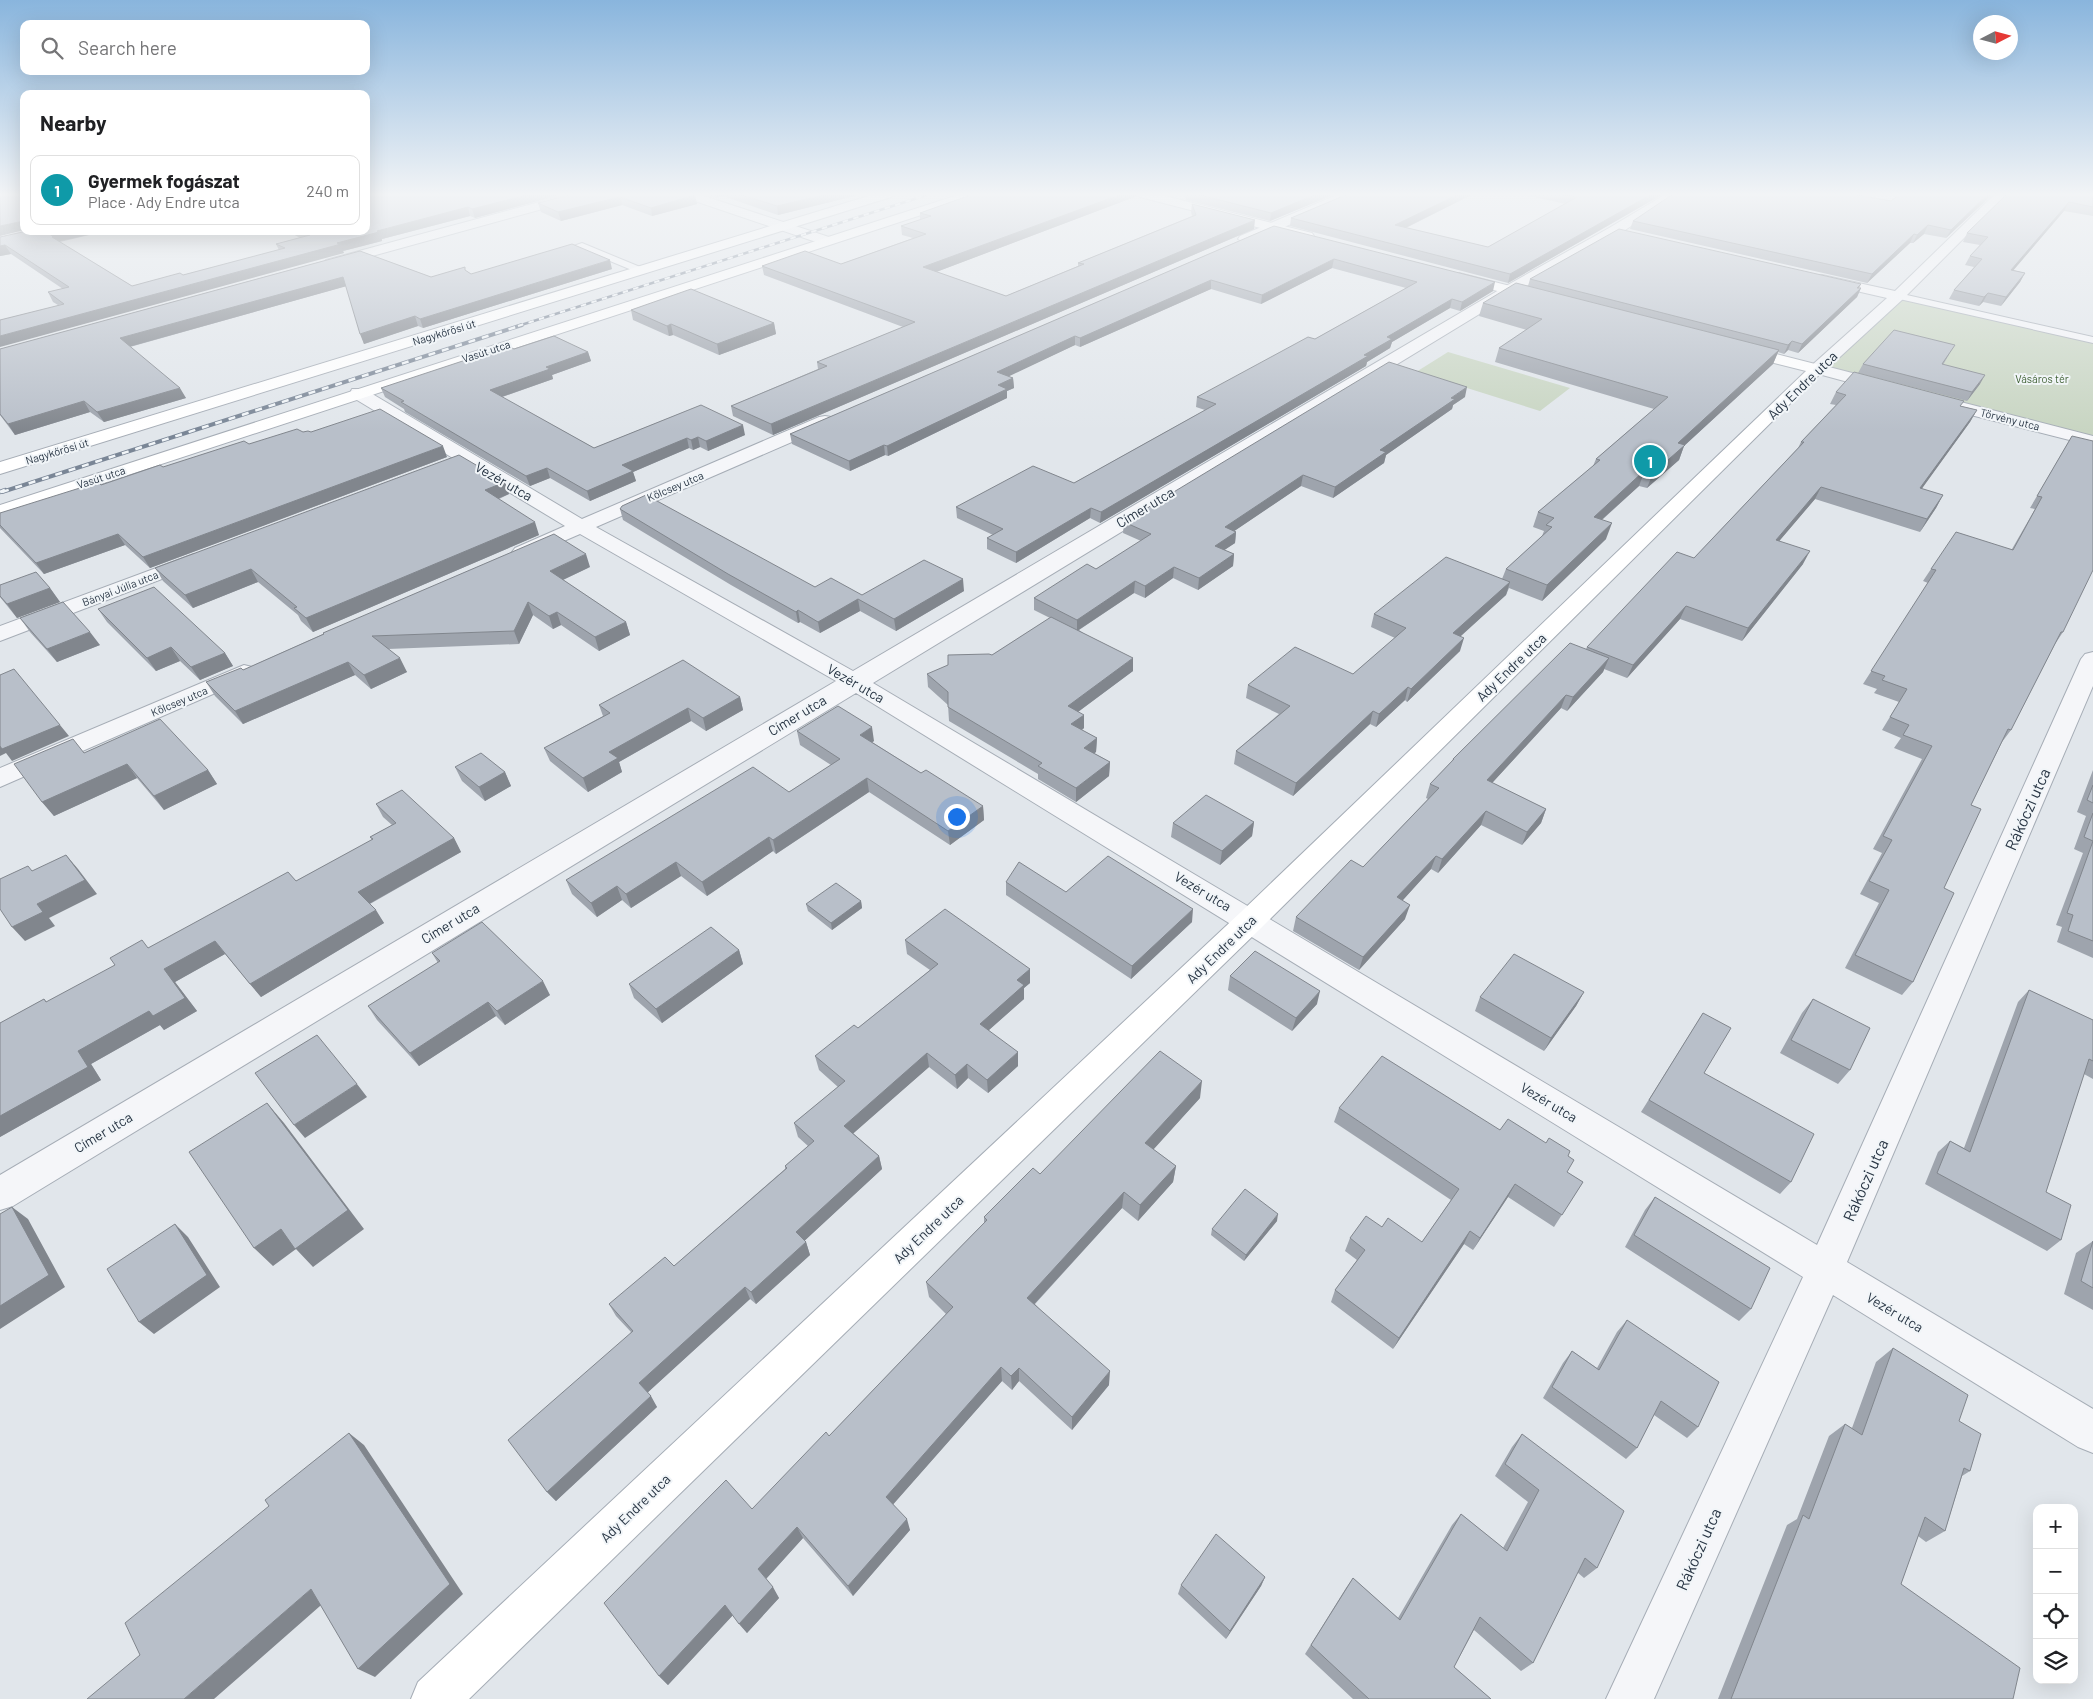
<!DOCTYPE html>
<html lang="en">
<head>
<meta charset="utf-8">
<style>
  body { margin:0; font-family:Barlow,sans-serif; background:#f2f2f2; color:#202124 }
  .controls { position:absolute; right:15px; bottom:15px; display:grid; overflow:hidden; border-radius:10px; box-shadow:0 5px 20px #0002 }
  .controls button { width:45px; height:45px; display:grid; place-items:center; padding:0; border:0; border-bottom:1px solid #e0e0e0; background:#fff; color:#202124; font:25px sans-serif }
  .compass { position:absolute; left:1973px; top:15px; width:45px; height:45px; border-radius:50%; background:#fff; box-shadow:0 5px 20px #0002; rotate:84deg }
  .you { position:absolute; left:956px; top:816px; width:18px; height:18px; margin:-12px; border:4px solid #fff; border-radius:50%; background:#1a73e8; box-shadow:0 0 0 8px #1a73e833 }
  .badge { display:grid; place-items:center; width:32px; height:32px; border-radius:50%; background:#7c3aed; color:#fff; font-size:16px; font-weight:700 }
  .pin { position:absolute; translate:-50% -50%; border:2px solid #fff; box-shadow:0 1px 5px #0006 }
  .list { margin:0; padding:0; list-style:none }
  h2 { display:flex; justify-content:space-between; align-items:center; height:65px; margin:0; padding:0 20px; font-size:21px }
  h2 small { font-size:16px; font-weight:400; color:#757577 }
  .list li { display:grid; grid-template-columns:32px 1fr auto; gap:15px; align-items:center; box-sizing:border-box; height:70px; margin:0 10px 10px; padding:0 10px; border:1px solid #e0e0e0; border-radius:10px }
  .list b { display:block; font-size:19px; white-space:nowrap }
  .list p { margin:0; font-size:16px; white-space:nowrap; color:#757577 }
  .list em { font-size:16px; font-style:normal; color:#757577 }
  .icon { flex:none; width:28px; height:28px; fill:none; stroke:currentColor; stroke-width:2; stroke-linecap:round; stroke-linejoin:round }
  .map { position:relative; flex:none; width:2093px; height:1699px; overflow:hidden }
  .search { position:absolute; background:#fff; box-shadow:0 5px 20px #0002; left:20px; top:20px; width:350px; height:55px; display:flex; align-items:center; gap:12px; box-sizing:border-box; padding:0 18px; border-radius:10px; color:#757577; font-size:19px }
  .panel { position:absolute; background:#fff; box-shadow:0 5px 20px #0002; left:20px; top:90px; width:350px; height:145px; border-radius:10px }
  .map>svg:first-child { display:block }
</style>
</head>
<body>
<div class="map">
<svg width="2093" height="1699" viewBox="0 0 2093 1699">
  <rect width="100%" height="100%" fill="#e1e6eb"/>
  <!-- green -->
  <path fill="#c8d5c2" d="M1898,296L2093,340V441L1817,369Z
    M1448,352L1570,388L1540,411L1416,372Z"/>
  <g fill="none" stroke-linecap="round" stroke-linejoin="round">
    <defs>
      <path id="lane" d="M582,243L645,269L646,271L642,274L639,273L581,249L558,256L554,253Z
        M1898,293L2093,337V343L1895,298V294Z"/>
      <path id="street" d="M569,194H588L586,197L336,266H326L324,263L326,260Z
        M681,194H698L832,238L834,241L827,245L822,244L683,197Z
        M1339,194H1355L1353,197L1250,242L1245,243L1238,239L1240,236Z
        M1666,194H1680L1619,234L1514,293L873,683L1817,1245L2081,659L2085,654L2093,652V686L1847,1262L2093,1409V1453L2078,1447L1833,1295L1654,1699H1606L1803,1277L856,693L13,1206L0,1210V1175L836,681L580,534L529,556L522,558L515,556L512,552L515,548L565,526L352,397L350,393L352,389H364L582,519L819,417L825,416L831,417L834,421L831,425L596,527L853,671L1504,287L1609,228Z
        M1995,194H2008L1903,299L1829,367L1891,383L1893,387L1891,391L1885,392L1811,372L1809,369L1811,366L1887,298L1817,282L1815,279L1817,276L1822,275L1895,291Z
        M1941,397L2093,436V446L1935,406L1933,402L1935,398Z
        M194,554L201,556L204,560L201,564L0,641V626Z
        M244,665L252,667L256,672L252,677L0,787V768Z"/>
      <path id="secondary" d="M875,194H893L891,197L0,474V462Z
        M961,194H978L976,197L0,517V505Z
        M1138,194H1157L1312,233L1314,236L1307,240L1140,197Z
        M1459,273L1546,295L1548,298L1546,301L1541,302L1454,280L1452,277Z
        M1740,345L1823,366L1825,369L1261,928L469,1699H411L418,1682L1241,912L1806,371L1734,353L1732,350L1734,347Z"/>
    </defs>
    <!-- lane casing -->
    <use href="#lane" stroke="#a6adb6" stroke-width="2"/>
    <!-- street casing -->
    <use href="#street" stroke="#a6adb6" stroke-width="2"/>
    <!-- secondary casing -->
    <use href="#secondary" stroke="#a6adb6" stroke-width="2"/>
    <!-- lane -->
    <use href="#lane" fill="#f5f6f9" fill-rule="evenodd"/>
    <!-- street -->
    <use href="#street" fill="#f5f6f9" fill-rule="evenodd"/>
    <!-- secondary -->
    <use href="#secondary" fill="#fff" fill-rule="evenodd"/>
    <defs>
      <path id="rail-far2" d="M518,326L930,194"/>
      <path id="rail-far1" d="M2,492L522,325"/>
      <path id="rail" d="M0,492L5,490"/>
    </defs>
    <!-- rail-far2 casing -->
    <use href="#rail-far2" stroke="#7a8696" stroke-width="2.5"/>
    <!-- rail-far1 casing -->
    <use href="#rail-far1" stroke="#7a8696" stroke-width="4"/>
    <!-- rail casing -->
    <use href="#rail" stroke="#7a8696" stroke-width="4.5"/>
    <!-- rail-far2 -->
    <use href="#rail-far2" stroke="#f1f5f8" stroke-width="2" stroke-dasharray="5.5" stroke-linecap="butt"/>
    <!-- rail-far1 -->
    <use href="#rail-far1" stroke="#f1f5f8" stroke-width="2.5" stroke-dasharray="7" stroke-linecap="butt"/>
    <!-- rail -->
    <use href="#rail" stroke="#f1f5f8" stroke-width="3" stroke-dasharray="9" stroke-linecap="butt"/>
  </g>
  <!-- wall -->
  <path fill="#9ea4ad" d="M366,194H563L475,218L470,216L382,239V241L343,251L344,253L58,305L53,302L48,292L63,289L11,254L0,256V237L27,231H106L60,242L132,286L183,275L279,250L276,244L300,238L288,231H366Z
    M573,194H690L697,204L652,216L622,205L561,221L541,212L538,203Z
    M703,194H862L778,215L723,196L716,198Z
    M967,194L1137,196L936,272L1006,296L1078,266V263L1192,216L1191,212L1192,204L1254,229L773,435L733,416L731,406L818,369L817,362L903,327L764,275L762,266L841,264L913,238L902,235L901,226L920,220V213L967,197Z
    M1184,194H1335L1270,221L1186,200Z
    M1348,194H1473L1406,228L1488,247L1566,204L1521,194H1663L1508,283L1290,226L1291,218Z
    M1900,194H1993L1946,238L1924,234L1913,243H1910L1867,283L1630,229L1633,221L1891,201Z
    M2093,194V216L2064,211L2013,270L2025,273L2020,282L2001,306L1983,302L1979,306L1949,299L1954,290L1974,267L1965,265L1970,256L1980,245L1963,242L1967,233Z
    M1274,226L1493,291L1460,311L1450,308L1392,342L1390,348L1367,362L1366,366L1100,523L1090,518L1016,563L987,549V538L993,535L957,518L956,507L1074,483L1205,410L1196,407L1197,397L1315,339L1406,288L1332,268L1261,304L1211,289L1080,347L1075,345L1008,376L1013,378L1014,388L1007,391V398L888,456L885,455L850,471L792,444L790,434Z
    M360,251L431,277L467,271L471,274L612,269L423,328L418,326L364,344L346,286L130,347L186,398L104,422L90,412L15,435L0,415V349Z
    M1530,279L1861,288L1857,297L1798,353L1788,350L1784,354L1778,352L1773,364L1684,446L1679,460L1647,488L1639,486L1602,520L1606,539L1542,601L1509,588L1506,595L1460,636V651L1407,702L1405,700L1376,727L1370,724L1293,796L1234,764L1236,751L1279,714L1246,698L1248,685L1353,674L1395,638L1371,627L1374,614L1502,579L1506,569L1542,536L1544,531L1533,527L1538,512L1593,466L1596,459L1654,409L1495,362L1499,348L1527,330L1479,316L1483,303L1528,286Z
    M631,310L774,323L776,334L719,355L673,335L669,336L633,320Z
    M514,349L588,352L591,361L552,375L553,379L502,397L594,448L701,405L745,435L708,451L700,447L693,450L689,448L633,472L636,481L590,501L550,478L530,486L405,412L404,409L385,397L381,388Z
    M1950,353L1943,365L1980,384L1967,401L1858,373L1863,364Z
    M1836,392L1961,406L1977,410L1970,422L1921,489L1943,495L1936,508L1920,532L1815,499L1779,541L1803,564L1742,641L1680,619L1627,678L1604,669L1603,672L1567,711L1561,708L1492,783L1546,809L1541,823L1522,845L1481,825L1438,873L1431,869L1402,901L1405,919L1359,970L1293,931L1296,917L1363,867L1428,799L1426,798L1430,784L1451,762L1453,759L1586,649L1587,647L1694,558L1798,448L1801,442L1836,405L1830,404Z
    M1465,397L1453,405L1452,409L1386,455L1384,463L1333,498L1301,486L1234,531L1236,532L1235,543L1224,550L1234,554L1233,566L1198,590L1173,578L1145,598L1134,593L1079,630L1133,671L1078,712L1084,728L1082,730L1097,738L1096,752L1094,753L1110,762L1109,776L1076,802L1038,779V774L949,721L948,705L928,687L927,674L992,655L1050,618L1034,610V598L1096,569L1141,541L1123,533L1124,522Z
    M303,432H311L447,457L150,568L125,545L44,574L0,528V513L249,444Z
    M2072,436L2063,632L2055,644L2011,730L2002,742L1971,805L1913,982L1902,995L1845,968L1879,903L1860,894L1882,853L1873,849L1922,759L1894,748L1901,738L1882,730L1899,702L1874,693L1877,689L1863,684L1928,583L1923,581L1931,569L2012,549L2035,509L2030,508Z
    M505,482L509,494L499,499L539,535L313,632L301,621L298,615L258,582L193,608L163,581L155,568Z
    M620,509L815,587L862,595L964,591L896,631L860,611L820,633L800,622L798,623L731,585L623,520Z
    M590,567L563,580L626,622L630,635L599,651L561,625L553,629L533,615L519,644L388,649L407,672L371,689L355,675L243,724L215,696L206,682L243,670L323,634V633Z
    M0,585L50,588L60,602L17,618L0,597Z
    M98,609L225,653L233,666L200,680L180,661L156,671L107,622Z
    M20,618L100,645L57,662L30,632Z
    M740,697L743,710L706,731L691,721L619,762L622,772L588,792L550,761L544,748L603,716L599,705Z
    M797,731L874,741L872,742L921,773L983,806L984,820L950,845L869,792L776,854L773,851L707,896L681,876L631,908L622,900L597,917L572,894L566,880L789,792L831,765L800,745Z
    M84,753L208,770L217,784L164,810L137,778L54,816L42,802Z
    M455,767L505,772L511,786L485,801L462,781Z
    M2093,770V958L2057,942L2062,927L2056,925L2083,853L2074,849L2086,816L2077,812Z
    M376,804L454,838L461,852L370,904L384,923L261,997L225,954L175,982L197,1011L164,1030L160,1025L91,1064L101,1080L0,1137V1023L44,999L47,1002L148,948L296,881L372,840L370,837L392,825L383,817Z
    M1254,822L1252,836L1220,865L1171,837L1173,823Z
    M1006,882L1066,892L1192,922L1131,979L1006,895Z
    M861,901L862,908L832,930L808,911L806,904Z
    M905,940L1030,969V983L1024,988V999L989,1030L1018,1066L988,1093L968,1078L957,1089L929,1067L853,1133L879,1156L882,1169L804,1241L806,1242L810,1255L756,1304L750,1299L647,1393L657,1407L556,1501L547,1492L631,1332L616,1316L609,1304L674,1266L785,1169V1166L808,1146L798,1137L794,1123L838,1087L819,1070L815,1056L858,1028L930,970L907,954Z
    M739,950L743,964L662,1023L634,998L629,984Z
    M432,953L550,995L505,1025L496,1016L419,1066L377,1020L368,1006L438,963Z
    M1230,976L1317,1004L1292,1031L1228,990Z
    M2029,990L2093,1020V1079L2084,1074L2046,1192L2061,1240L2047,1251L1925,1184L1938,1152L1950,1141L1964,1148L2018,1002Z
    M1584,992L1576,1006L1544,1051L1475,1011L1480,997Z
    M1813,999L1850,1070L1838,1084L1780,1053L1802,1013Z
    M1703,1013L1704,1073L1791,1182L1780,1194L1641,1112Z
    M1200,1098L1153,1149L1176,1166L1173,1182L1138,1221L1122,1208L1035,1304L1109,1385L1072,1430L1019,1381L1012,1390L1002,1381L893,1504L910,1530L853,1596L803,1538L766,1579L779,1598L747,1633L733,1615L668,1685L659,1676L752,1509L829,1436L946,1314L929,1297L926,1282L984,1223V1217L1040,1174Z
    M1339,1108L1500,1130L1568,1156L1567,1172L1583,1182L1554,1227L1508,1197L1473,1250L1464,1244L1393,1349L1331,1302L1335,1290L1357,1260L1345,1251L1350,1238L1382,1227L1422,1242L1451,1200L1334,1122Z
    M1655,1197L1751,1309L1739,1321L1625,1247L1645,1210Z
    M1277,1221L1244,1261L1211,1235L1212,1229Z
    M2093,1241V1310L2064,1294L2076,1253Z
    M1627,1320L1698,1427L1687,1438L1654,1415L1637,1448L1626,1459L1543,1398L1563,1363L1572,1351L1597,1368L1617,1332Z
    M1893,1348L1959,1421L1970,1471L1962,1476L1945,1531L1926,1542L1918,1536L1901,1584L2013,1699H1718L1787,1525L1797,1519L1829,1436L1845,1424L1852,1428L1876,1362Z
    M1522,1434L1597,1568L1584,1578L1577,1572L1533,1663L1521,1671L1474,1630L1454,1667L1491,1699H1353L1305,1654L1346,1588L1353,1578L1398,1618L1452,1525L1461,1514L1503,1548L1528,1502L1495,1476L1512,1447Z
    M1265,1577L1261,1586L1226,1639L1178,1594L1181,1585Z"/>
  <!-- shaded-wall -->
  <path fill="#81868d" d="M531,194H563L475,218L472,209Z
    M716,194H723V196L716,198Z
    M828,194H862L778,215L777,206Z
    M1122,194H1137V196L923,277V267Z
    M1317,194H1335L1270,221L1271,213Z
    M1459,194H1473L1393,234L1395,225Z
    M1652,194H1663L1508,283L1510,274Z
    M1988,194H1993L1946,238L1951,230Z
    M695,195L697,204L652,216L651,208Z
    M620,197L622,205L561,221L558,212Z
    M2069,202L2064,211L2006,279L2011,270Z
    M468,207L470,216L382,239V241L343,251L344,253L0,347V336L337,243L377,231Z
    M1255,220L1254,229L773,435L771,424Z
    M23,221L24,230L0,236V226Z
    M1928,225L1924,234L1913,243L1917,235Z
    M62,231H106L56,242L49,234Z
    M1914,234L1910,243L1867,283L1872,274Z
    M5,245L11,254L0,256V246Z
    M1334,259L1332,268L1261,304L1262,295Z
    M610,260L612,269L423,328L420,319Z
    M2025,273L2020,282L2001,306L2006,297Z
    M343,277L347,286L125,348L120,338Z
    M1211,280V289L1080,347V338Z
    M1495,282L1493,291L1460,311L1462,302Z
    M1861,284L1857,292L1861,288L1857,297L1798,353L1802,344Z
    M1988,293L1983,302L1979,306L1984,297Z
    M1452,299L1450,308L1392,342L1390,348L1367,362L1366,366L1100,523L1101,512L1364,355L1387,337Z
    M415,316L418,326L364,344L360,334Z
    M774,323L776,334L719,355L717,344Z
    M671,324L673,335L669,336L667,326Z
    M1075,336V345L997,382V372Z
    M1792,341L1788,350L1784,354L1788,345Z
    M1779,350L1773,364L1684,446L1679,460L1647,488L1653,473L1678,443Z
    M588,352L591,361L552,375L553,379L493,400L490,390L546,367Z
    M1985,375L1980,384L1967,401L1972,392Z
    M1013,378L1014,388L1007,391V398L888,456L887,446L998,385Z
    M1467,387L1465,397L1453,405L1452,409L1386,455L1384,463L1333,498L1335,487L1380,450L1451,398Z
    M180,388L186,398L104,422L97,412Z
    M84,401L90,412L15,435L8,424Z
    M1977,410L1970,422L1913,501L1920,488Z
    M743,425L745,435L708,451L706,441Z
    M698,437L700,447L693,450L691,440Z
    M687,438L689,448L633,472L636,481L590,501L587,491L622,465Z
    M884,445L885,455L850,471L849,461Z
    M443,446L447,457L150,568L143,557Z
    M547,468L550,478L530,486L526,476Z
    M1645,470L1639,486L1588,532L1594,517Z
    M1303,475L1301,486L1224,538L1225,527Z
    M505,482L509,494L490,502L485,490Z
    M1821,487L1815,499L1770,552L1776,540Z
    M1943,495L1936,508L1920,532L1927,519Z
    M1091,508L1090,518L1016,563V552Z
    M535,522L539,535L313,632L306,618Z
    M1612,523L1606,539L1542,601L1547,585Z
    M1236,532L1235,543L1214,557L1215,546Z
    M118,534L125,545L44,574L36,563Z
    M1810,551L1803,564L1742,641L1748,628Z
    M586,554L590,567L554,584L550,571Z
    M1234,554L1233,566L1198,590L1199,578Z
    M1174,567L1173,578L1145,598V586Z
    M251,569L258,582L193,608L185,595Z
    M963,579L964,591L896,631L894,619Z
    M1135,581L1134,593L1077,631V620Z
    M1510,582L1506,595L1450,646L1453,633Z
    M50,588L60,602L17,618L7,604Z
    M858,599L860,611L820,633L818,622Z
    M528,602L533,615L519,644L514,631Z
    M1686,606L1680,619L1627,678L1633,665Z
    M798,610L800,622L798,623L796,612Z
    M557,612L561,625L553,629L549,616Z
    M626,622L630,635L599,651L595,637Z
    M90,632L100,645L57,662L47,649Z
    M1464,638L1460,651L1407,702L1411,689Z
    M171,647L180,661L156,671L147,658Z
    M225,653L233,666L200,680L191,667Z
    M400,658L407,672L371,689L364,675Z
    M1133,658V671L1067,720L1068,706Z
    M1609,658L1603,672L1567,711L1573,697Z
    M348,662L355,675L243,724L235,711Z
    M1408,687L1405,700L1376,727L1379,714Z
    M1566,695L1561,708L1482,794L1487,780Z
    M740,697L743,710L706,731L703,718Z
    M688,708L691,721L619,762L622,772L588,792L583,778L609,752Z
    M1373,711L1370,724L1293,796L1296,783Z
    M1084,715V728L1071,737V724Z
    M60,725L69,736L12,761L6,753L0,756V746Z
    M872,727L874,741L862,749L860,735Z
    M1097,738L1096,752L1084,761V748Z
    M1110,762L1109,776L1076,802V788Z
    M127,764L137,778L54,816L42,802Z
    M208,770L217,784L164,810L154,796Z
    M505,772L511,786L485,801L479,787Z
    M867,778L869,792L776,854L773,840Z
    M983,806L984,820L950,845L948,831Z
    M1546,809L1541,823L1522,845L1527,832Z
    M1486,811L1481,825L1438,873L1442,859Z
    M1254,822L1252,836L1220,865L1222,851Z
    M769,837L773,851L707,896L702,882Z
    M454,838L461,852L367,905L358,892Z
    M66,855L78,869L97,894L49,918L55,926L25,941L12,927L37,904Z
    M1436,856L1431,869L1393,911L1397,897Z
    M676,862L681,876L631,908L626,894Z
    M617,886L622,900L597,917L591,903Z
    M861,901L862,908L832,930L831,923Z
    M1410,905L1405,919L1359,970L1363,957Z
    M1193,909L1192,922L1131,979L1132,966Z
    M376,910L384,923L261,997L250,984Z
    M215,941L225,954L175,982L197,1011L164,1030L160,1025L91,1064L101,1080L0,1137V1116L78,1051L164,969Z
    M739,950L743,964L662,1023L656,1009Z
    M1030,969V983L1024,988V999L981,1037L980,1024L1017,980Z
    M543,981L550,995L505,1025L497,1011Z
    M1320,991L1317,1004L1292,1031L1296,1018Z
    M1584,992L1576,1006L1544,1051L1551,1038Z
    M488,1002L496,1016L419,1066L410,1053Z
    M1018,1052V1066L988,1093L987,1080Z
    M927,1053L929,1067L847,1139L844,1126Z
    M967,1064L968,1078L957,1089L955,1075Z
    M1202,1081L1200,1098L1144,1160L1145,1143Z
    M357,1084L367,1097L305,1138L294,1125Z
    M267,1103L284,1123L364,1229L313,1267L296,1249L273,1266L254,1248Z
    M879,1156L882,1169L800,1245L796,1232Z
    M1176,1166L1173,1182L1138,1221L1140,1205Z
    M1515,1184L1508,1197L1473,1250L1480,1238Z
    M1124,1192L1122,1208L1027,1312V1298Z
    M12,1207L28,1219L65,1287L0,1329V1306Z
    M1278,1214L1277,1221L1244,1261L1246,1255Z
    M175,1224L188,1237L220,1287L154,1334L139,1322Z
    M1470,1231L1464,1244L1393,1349L1399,1338Z
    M806,1242L810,1255L756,1304L751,1292Z
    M745,1287L750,1299L646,1394L639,1383Z
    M1001,1367L1002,1381L890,1508L886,1497Z
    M1019,1368V1381L1012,1390L1011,1376Z
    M1110,1371L1109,1385L1072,1430V1417Z
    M651,1396L657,1407L556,1501L547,1492Z
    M349,1433L364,1445L463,1594L375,1677L358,1669Z
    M907,1519L910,1530L853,1596L848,1586Z
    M797,1527L803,1538L765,1580L758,1569Z
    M1265,1577L1261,1586L1226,1639L1230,1631Z
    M773,1587L779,1598L747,1633L739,1624Z
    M311,1589L328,1599L214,1699H184Z
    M725,1605L733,1615L668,1685L659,1676Z"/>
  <!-- building -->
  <path fill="#b8bfc9" stroke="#81868d" d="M0,194H24V221L0,226Z
    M366,194H531L472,209L468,207L377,231L379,232L337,243L341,244L0,336V320L64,304L48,292L69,287L5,245L0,246V237L27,231H62L49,234L53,236L52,237L132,286L180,273L183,275L285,248L276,244L310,235L302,231H366Z
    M573,194H690L695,195L651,208L620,197L558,212L538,203Z
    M739,194H828L777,206Z
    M967,194H1122L923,267L1006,296L1084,264L1078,263L1196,215L1192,204L1255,220L771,424L731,406L827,366L817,362L915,322L762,266L805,251L841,264L926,234L901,226L931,216L920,213L968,196Z
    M1196,194H1317L1271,213Z
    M1348,194H1459L1395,225L1488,247L1577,197L1560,194H1652L1510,274L1291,218Z
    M1673,194H1852L1891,201L1900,194H1988L1951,230L1928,225L1917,235L1914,234L1872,274L1633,221Z
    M2007,194H2093V207L2069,202L2011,270L2025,273L2006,297L1988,293L1984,297L1954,290L1982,259L1970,256L1988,237L1967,233Z
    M1274,226L1495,282L1462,302L1452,299L1387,337L1392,339L1364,355L1368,356L1101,512L1091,508L1016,552L987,538L1003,529L956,507L1033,466L1074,483L1216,404L1197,397L1308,337L1315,339L1417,282L1334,259L1262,295L1211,280L1080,338L1075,336L997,372L1013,378L998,385L1007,389L887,446L884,445L849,461L790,434Z
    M1619,229L1861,284L1857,288H1861L1802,344L1792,341L1788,345L1530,279Z
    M572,244L610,260L420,319L415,316L360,334L343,277L120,338L180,388L97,412L84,401L8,424L0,414V349L360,251L431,277L465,267V270L471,274Z
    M1516,283L1779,350L1678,443L1685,445L1653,473L1645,470L1594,517L1612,523L1547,585L1506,569L1552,527L1546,525L1554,518L1538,512L1600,460L1596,459L1668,397L1499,348L1542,319L1483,303Z
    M691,289L774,323L717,344L671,324L667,326L631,310Z
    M1894,330L1955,345L1942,364L1985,375L1972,392L1863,364Z
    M554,336L588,352L546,367L550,369L490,390L594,448L701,405L743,425L706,441L698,437L691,440L687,438L622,465L633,471L587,491L547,468L526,476L401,402L404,401L381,388L508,346L514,349Z
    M1389,362L1467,387L1451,398L1455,399L1380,450L1386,452L1335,487L1303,475L1225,527L1236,532L1215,546L1234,554L1199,578L1174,567L1145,586L1135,581L1077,620L1034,598L1087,564L1096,569L1151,534L1124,522Z
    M1854,372L1964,401L1960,406L1977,410L1920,488L1943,495L1927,519L1821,487L1776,540L1810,551L1748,628L1686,606L1633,665L1587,647L1677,552L1694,558L1804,442H1801L1846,395L1836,392Z
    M380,409L443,446L143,557L118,534L36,563L0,525V513L99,482L101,485L160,465L163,467L244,441L249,444L297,429L303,432L308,431L311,432Z
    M2072,436L2093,441V570L2063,632H2061L2011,730L2008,729L1971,805L1981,809L1944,888L1954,893L1913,982L1855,955L1889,890L1869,881L1892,840L1883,836L1932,746L1903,735L1909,725L1890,717L1907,689L1882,680L1885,676L1871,671L1936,570L1931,569L1956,532L2013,550L2042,497L2037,496Z
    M459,455L505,482L485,490L535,522L306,618L294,608L297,607L251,569L185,595L155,568Z
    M646,495L815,587L831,578L862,595L924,560L963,579L894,619L858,599L818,622L798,610L796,612L728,574L620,509L622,506Z
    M554,534L586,554L550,571L626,622L595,637L557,612L549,616L528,602L514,631L372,636L400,658L364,675L348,662L235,711L206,682L241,668L243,670L324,634L323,633Z
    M1446,557L1510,582L1453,633L1464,638L1411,689L1408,687L1379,714L1373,711L1296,783L1236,751L1290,706L1248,685L1295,647L1353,674L1406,628L1374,614Z
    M36,572L50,588L7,604L0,596V585Z
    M154,587L225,653L191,667L171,647L147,658L98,609Z
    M63,602L90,632L47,649L20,618Z
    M1051,617L1133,658L1068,706L1084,715L1071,724L1097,738L1084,748L1110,762L1076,788L1038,766L1042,763L948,707V692L927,674L948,665V655L989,654L992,655Z
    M1570,643L1609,658L1573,697L1566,695L1487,780L1546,809L1527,832L1486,811L1442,859L1436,856L1397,897L1410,905L1363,957L1296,917L1351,860L1363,867L1439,788L1430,784L1454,759H1453Z
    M683,660L740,697L703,718L688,708L609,752L618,758L583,778L544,748L610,713L599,705Z
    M14,669L60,725L2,749L0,746V675Z
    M838,706L872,727L860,735L921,773L926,770L983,806L948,831L867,778L773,840L769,837L702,882L676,862L626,894L617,886L591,903L566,880L753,767L789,792L840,759L797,731Z
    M160,719L208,770L154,796L127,764L42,802L14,764L73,739L84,753Z
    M481,753L505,772L479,787L455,767Z
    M2093,785V803L2087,800Z
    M402,790L454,838L358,892L376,910L250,984L215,941L164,969L185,998L153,1016L149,1011L78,1051L88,1067L0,1116V1023L44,999L46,1002L115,965L110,958L142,940L148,948L288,872L296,881L373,839L370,837L396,823L376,804Z
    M1206,795L1254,822L1222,851L1173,823Z
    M2093,813V841L2084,837Z
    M2093,841V941L2068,931L2073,915L2067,913Z
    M66,855L85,880L37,904L43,912L12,927L0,909V879L28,866L32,871Z
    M1108,856L1193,909L1132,966L1006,882L1019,862L1066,892Z
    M836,883L861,901L831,923L806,904Z
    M945,909L1030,969L1017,980L1024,985L980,1024L1018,1052L987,1080L967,1064L955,1075L927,1053L844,1126L879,1156L796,1232L806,1242L751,1292L745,1287L639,1383L651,1396L547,1492L508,1440L633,1331L609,1304L665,1257L674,1266L787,1168L785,1166L814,1141L794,1123L845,1081L815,1056L854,1025L858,1028L938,964L905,940Z
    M482,922L543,981L497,1011L488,1002L410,1053L368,1006L440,961L432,953Z
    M711,927L739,950L656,1009L629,984Z
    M1255,951L1320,991L1296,1018L1230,976Z
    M1514,954L1584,992L1551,1038L1480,997Z
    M2029,990L2093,1020V1061L2089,1059L2046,1192L2071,1205L2061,1240L1937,1173L1950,1141L1970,1152Z
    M1813,999L1870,1028L1850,1070L1791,1040Z
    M1703,1013L1731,1028L1704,1073L1814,1134L1791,1182L1649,1100Z
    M317,1035L357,1084L294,1125L255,1073Z
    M1160,1051L1202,1081L1145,1143L1176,1166L1140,1205L1124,1192L1027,1298L1110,1371L1072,1417L1019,1368L1011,1376L1001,1367L886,1497L907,1519L848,1586L797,1527L758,1569L773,1587L739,1624L725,1605L659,1676L604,1603L726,1480L752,1509L826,1432L829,1436L953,1307L926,1282L987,1220L984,1217L1033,1168L1040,1174Z
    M1382,1056L1500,1130L1508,1119L1546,1143L1549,1138L1570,1151L1568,1156L1574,1160L1567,1172L1583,1182L1562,1215L1515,1184L1480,1238L1470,1231L1399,1338L1335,1290L1365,1250L1350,1238L1366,1216L1382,1227L1388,1218L1422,1242L1459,1189L1339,1108Z
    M267,1103L348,1210L295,1249L281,1229L254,1248L189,1152Z
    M1245,1189L1278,1214L1246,1255L1212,1229Z
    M1655,1197L1770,1268L1751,1309L1634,1235Z
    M12,1207L49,1275L0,1306V1214Z
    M175,1224L207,1275L139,1322L107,1269Z
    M2093,1241V1288L2081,1281Z
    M1627,1320L1719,1382L1698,1427L1661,1401L1637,1448L1552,1387L1572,1351L1599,1370Z
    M1893,1348L1968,1395L1959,1421L1981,1434L1970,1471L1964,1468L1945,1531L1925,1517L1901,1584L2020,1668L2013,1699H1731L1803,1515L1809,1519L1845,1424L1862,1435Z
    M349,1433L450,1584L358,1669L311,1589L184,1699H87L140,1655L125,1623L269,1506L265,1500Z
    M1522,1434L1624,1511L1597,1568L1585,1558L1533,1663L1480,1617L1454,1667L1491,1699H1369L1311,1645L1353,1578L1400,1620L1461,1514L1507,1551L1539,1490L1505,1464Z
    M1216,1534L1265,1577L1230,1631L1181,1585Z"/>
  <!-- sky -->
  <linearGradient id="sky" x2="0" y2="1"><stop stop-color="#89b5dd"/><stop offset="0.45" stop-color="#f2f4f6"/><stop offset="1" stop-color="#f2f4f6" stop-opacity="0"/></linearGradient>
  <rect width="2093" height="432" fill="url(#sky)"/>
  <g text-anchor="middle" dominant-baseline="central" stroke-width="4" stroke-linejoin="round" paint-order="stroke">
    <!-- far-street labels -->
    <g font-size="11" fill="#283544" stroke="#f1f5f8">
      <text transform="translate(444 332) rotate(-17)">Nagykőrösi út</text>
      <text transform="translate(486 351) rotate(-18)">Vasút utca</text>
      <text transform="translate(2010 419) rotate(14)">Törvény utca</text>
      <text transform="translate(57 451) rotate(-17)">Nagykőrösi út</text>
      <text transform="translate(101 477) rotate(-18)">Vasút utca</text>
      <text transform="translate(675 486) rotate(-23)">Kölcsey utca</text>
      <text transform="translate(120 588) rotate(-21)">Bányai Júlia utca</text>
      <text transform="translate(179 701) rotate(-23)">Kölcsey utca</text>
    </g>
    <!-- far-park labels -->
    <g font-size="11" fill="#406135" stroke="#f1f5f8">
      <text x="2042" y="378">Vásáros tér</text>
    </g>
    <!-- street labels -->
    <g font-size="14" fill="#283544" stroke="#f1f5f8">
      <text transform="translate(1802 385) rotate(-44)">Ady Endre utca</text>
      <text transform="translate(504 481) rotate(30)">Vezér utca</text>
      <text transform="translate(1145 507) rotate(-31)">Címer utca</text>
      <text transform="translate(1511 667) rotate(-44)">Ady Endre utca</text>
      <text transform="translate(856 683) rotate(30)">Vezér utca</text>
      <text transform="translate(797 715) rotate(-31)">Címer utca</text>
      <text transform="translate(1203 891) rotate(31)">Vezér utca</text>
      <text transform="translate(450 923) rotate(-31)">Címer utca</text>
      <text transform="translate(1221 949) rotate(-44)">Ady Endre utca</text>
      <text transform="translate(1549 1102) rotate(31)">Vezér utca</text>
      <text transform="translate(103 1132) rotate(-31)">Címer utca</text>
      <text transform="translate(928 1229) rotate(-44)">Ady Endre utca</text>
      <text transform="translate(1895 1312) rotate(31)">Vezér utca</text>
      <text transform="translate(635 1508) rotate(-44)">Ady Endre utca</text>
    </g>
    <!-- near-street labels -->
    <g font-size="16" fill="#283544" stroke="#f1f5f8">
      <text transform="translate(2027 809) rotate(-66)">Rákóczi utca</text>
      <text transform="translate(1865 1180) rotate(-66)">Rákóczi utca</text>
      <text transform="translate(1698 1549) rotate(-66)">Rákóczi utca</text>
    </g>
  </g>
</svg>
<div class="controls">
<button>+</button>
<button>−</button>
<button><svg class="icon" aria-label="locate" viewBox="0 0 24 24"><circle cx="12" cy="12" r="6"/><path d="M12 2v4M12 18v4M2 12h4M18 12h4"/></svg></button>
<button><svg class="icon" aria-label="layers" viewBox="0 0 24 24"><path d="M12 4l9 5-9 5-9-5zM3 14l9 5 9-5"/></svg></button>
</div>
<svg class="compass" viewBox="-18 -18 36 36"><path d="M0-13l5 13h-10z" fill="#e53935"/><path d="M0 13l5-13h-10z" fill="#757577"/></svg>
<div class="you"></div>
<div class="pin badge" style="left:1650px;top:461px;background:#0f9aa8">1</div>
<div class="search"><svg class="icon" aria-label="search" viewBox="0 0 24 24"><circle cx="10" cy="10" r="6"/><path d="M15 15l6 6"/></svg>Search here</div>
<section class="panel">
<h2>Nearby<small></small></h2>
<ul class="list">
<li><span class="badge" style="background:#0f9aa8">1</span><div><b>Gyermek fogászat</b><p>Place · Ady Endre utca</p></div><em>240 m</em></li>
</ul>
</section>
</div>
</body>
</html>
